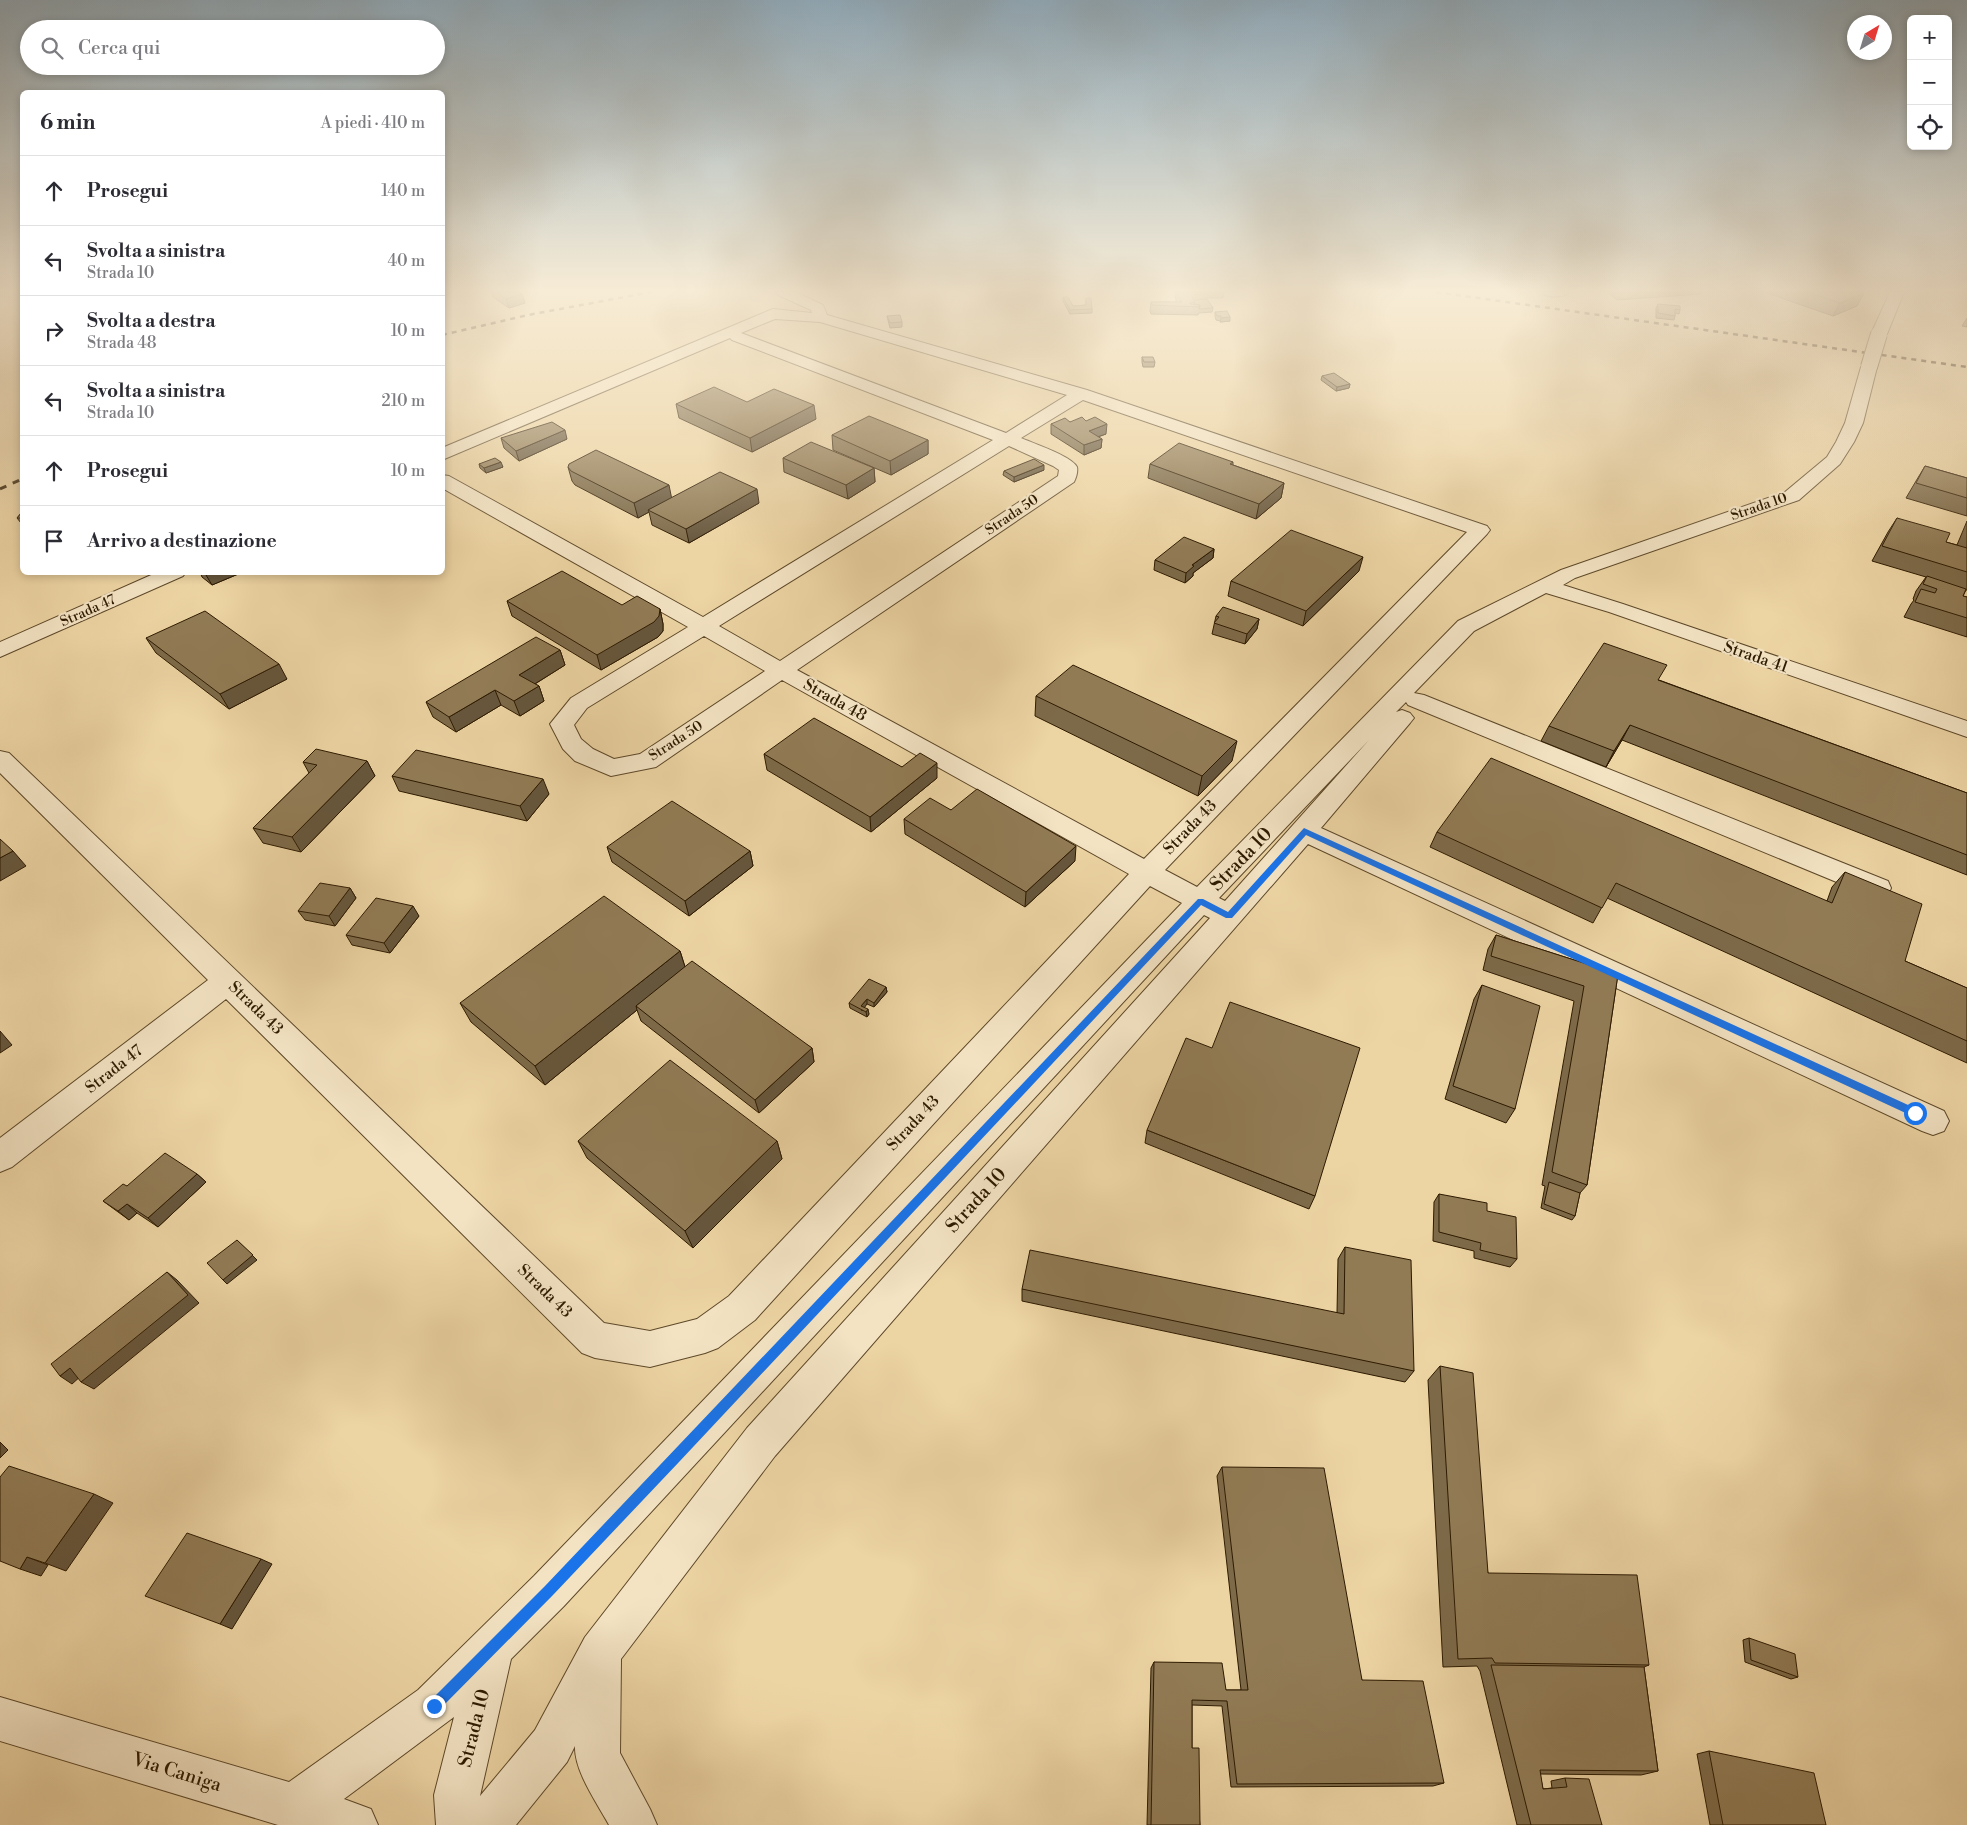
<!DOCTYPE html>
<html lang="it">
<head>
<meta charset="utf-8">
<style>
  body { margin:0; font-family:"Libre Bodoni",serif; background:#f7f7f7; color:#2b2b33 }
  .controls { position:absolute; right:15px; top:15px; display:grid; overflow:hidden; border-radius:8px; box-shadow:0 2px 8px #0003 }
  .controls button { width:45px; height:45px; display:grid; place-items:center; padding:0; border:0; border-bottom:1px solid #e1e1e2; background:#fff; color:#2b2b33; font:25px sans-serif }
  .compass { position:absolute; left:1847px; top:15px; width:45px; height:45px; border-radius:50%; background:#fff; box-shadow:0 2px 8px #0003; rotate:38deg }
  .stop { position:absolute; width:15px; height:15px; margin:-11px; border:4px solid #1a73e8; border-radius:50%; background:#fff }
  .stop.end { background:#1a73e8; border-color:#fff; box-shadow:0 1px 5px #0008 }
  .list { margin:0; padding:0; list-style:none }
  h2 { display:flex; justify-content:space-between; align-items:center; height:65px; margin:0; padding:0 20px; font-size:21px }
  h2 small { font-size:16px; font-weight:400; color:#7c7c81 }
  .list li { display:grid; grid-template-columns:32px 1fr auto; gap:15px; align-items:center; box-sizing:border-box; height:70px; padding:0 20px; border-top:1px solid #e1e1e2 }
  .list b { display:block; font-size:19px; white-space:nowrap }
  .list p { margin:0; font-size:16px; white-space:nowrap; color:#7c7c81 }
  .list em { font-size:16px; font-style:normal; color:#7c7c81 }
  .icon { flex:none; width:28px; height:28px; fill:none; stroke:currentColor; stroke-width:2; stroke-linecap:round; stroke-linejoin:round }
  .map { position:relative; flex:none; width:1967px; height:1825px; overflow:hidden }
  .search { position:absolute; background:#fff; box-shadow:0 2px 8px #0003; left:20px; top:20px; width:425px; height:55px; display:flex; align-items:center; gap:12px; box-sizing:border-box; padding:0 18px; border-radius:28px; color:#7c7c81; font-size:19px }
  .panel { position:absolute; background:#fff; box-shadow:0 2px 8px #0003; left:20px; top:90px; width:425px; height:485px; border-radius:8px }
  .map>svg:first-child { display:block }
</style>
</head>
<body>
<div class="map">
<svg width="1967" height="1825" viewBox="0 0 1967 1825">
  <rect width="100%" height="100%" fill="#edd4a3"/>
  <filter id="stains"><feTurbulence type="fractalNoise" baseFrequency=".004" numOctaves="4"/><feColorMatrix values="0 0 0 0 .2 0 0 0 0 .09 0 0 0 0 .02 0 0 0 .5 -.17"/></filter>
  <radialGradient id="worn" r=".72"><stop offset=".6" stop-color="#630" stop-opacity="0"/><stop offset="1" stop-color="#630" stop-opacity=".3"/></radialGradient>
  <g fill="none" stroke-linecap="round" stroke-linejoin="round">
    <defs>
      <path id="minor" d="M776,292H795L823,305L827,315L1087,390L1487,526L1490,530L1487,534L1165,870L1197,887L1458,621L1561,570L1785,492L1827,457L1836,442L1845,423L1861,367L1863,364H1875L1877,367L1863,423L1854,442L1840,464L1799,500L1575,578L1563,585L1623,604L1967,721V737L1609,612L1546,593L1474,631L1414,693L1424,695L1888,881L1891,888L1888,895L1878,898L1868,895L1408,705L1406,702L1396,712L1402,710L1410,713L1414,718L1410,723L1321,828L1944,1111L1949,1121L1944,1131L1933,1135L1922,1131L1308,844L775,1456L621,1659L620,1753L650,1809L657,1825H609C597,1803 574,1771 575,1746L567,1762L516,1825H436L434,1795L454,1717L344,1799L371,1809L378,1825H278L0,1741V1697L289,1782L418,1690L534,1576L1182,903L1150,886L755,1320L718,1348L705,1353L650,1367L595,1358L582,1353L226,999L12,1167L0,1172V1138L208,980L0,773V751L9,753L604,1323L650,1331L697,1319L729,1296L1129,874L782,680L656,767L611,776L575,761L563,749L550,724L571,698L688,627L442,488V475L449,476L703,617L993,440L732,340L730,338L442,460V448L768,311L773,309L812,313L811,310L778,295ZM775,319L820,322L1067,395L1006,433L741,333ZM1083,400L1467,532L1144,859L797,670L1074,482C1076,478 1078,472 1077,467C1072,456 1032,443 1021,438ZM1009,446L1053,466L1059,470L1058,476L780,661L719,626ZM704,636L765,671L640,754L614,759L593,749L581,739L574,725L587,708ZM1369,740L1225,901L1219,898ZM1204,915L1210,918L747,1428L585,1637L535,1730L480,1796L511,1659L564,1606Z
        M1543,292H1568L1566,295C1559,297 1552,297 1545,295Z
        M1890,292H1904L1887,334L1884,337H1874L1871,334Z
        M158,572H186L183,576L0,657V642Z"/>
    </defs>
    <!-- minor casing -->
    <use href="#minor" stroke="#5d4829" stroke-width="2"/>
    <!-- minor -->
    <use href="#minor" fill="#f3e3c3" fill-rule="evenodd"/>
    <!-- rail-far1 -->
    <path stroke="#2d1a00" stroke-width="2.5" stroke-dasharray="5 5" stroke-linecap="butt" d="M1436,292L1967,367
      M442,335L528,315L651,292"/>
    <!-- rail -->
    <path stroke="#2d1a00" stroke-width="3" stroke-dasharray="7 7" stroke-linecap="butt" d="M0,489L22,479"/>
    <defs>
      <path id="minor-bridge" d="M1869,367L1879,334"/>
    </defs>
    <!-- minor-bridge casing -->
    <use href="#minor-bridge" stroke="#5d4829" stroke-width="18" stroke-linecap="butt"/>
    <!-- minor-bridge -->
    <use href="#minor-bridge" stroke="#f3e3c3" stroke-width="16"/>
  </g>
  <!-- wall -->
  <path fill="#7d6a49" stroke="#2d1a00" d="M491,292H519L522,294L525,303L509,308L493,297Z
    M1175,292H1224L1223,298H1206L1213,308L1212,312L1199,313L1198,315L1151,314L1150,311L1151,302H1176V300L1175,296Z
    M1607,292H1702L1701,294L1617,300Z
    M1768,292H1860L1864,293L1857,306L1833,316L1767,293Z
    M1063,297L1073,306H1077L1086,305V298L1092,309V313L1070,314L1063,301Z
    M1658,304L1680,310L1679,314L1675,313V316L1674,320L1656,318V308Z
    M1215,312L1230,321L1220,322L1221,321L1216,320L1215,316Z
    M887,316L902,322V327L890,328Z
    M1967,318V327L1962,326Z
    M1142,357L1155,362L1154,367H1143L1142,362Z
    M1322,376L1350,384L1349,388L1336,391L1321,380Z
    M676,404L816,419L752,452L679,418Z
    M1070,422L1106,434L1098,437L1102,439L1101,448L1084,455L1051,434V424Z
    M832,435L928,440V454L891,475L833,450Z
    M501,438L567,439L519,461L504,448Z
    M783,458L874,468L875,482L848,499L784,472Z
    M1233,462V465L1284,483L1281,498L1256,519L1148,478L1150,464Z
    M479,464L503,467L486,473L480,468Z
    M1925,466L1967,478V516L1906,498L1916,481Z
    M568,467L672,498L759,503L689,543L652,525L649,512L638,518L575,485L572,481Z
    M1044,470L1014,482L1003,475L1004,471Z
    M22,512V523H21L17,518Z
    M1897,518L1946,542L1957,545L1967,521V590H1966L1963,596L1967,597V637L1904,617L1911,604L1914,600L1913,599L1916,591L1926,577L1872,561L1888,532Z
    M1214,549L1213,558L1193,573V576L1185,583L1154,570L1155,560Z
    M1359,571L1303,626L1228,596L1231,581Z
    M200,572H243L212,585L202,577Z
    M507,601L660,609L663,624V631L658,637L601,670L512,616Z
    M1216,616L1259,619L1257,629L1245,644L1212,634Z
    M146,638L287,679L229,709L156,653Z
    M560,650L565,665L535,684L539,686L544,701L520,716L501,705L456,732L433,717L426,702Z
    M1659,680L1967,793V875L1622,740L1606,767L1541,741L1549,726Z
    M1036,696L1232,761L1198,796L1035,716Z
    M764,754L902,767L937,778L871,832L767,770Z
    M367,761L375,776L301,852L263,843L253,828L309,773L303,762Z
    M392,776L549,794L527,821L399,791Z
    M951,810L1075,861L1025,907L905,834L904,819Z
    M1437,832L1827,901L1832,887L1845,872L1905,961L1967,988V1063L1607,898L1593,923L1430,847Z
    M607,847L750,851L753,866L689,916L612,862Z
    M350,888L356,898L335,926L305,920L298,911Z
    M419,916L390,953L352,945L346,935Z
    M1496,935L1618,974L1587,1185L1580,1193L1575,1216L1572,1220L1541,1208L1545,1186L1542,1185L1574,1001L1483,970L1488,949Z
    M680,951L685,967L812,1048L814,1062L759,1113L641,1021L637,1010L545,1085L471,1022L460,1003Z
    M1482,985L1515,1109L1506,1123L1445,1099L1474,999Z
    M886,987L887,992L874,1007L867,1004L864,1007L869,1014L867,1017L850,1008L849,1003Z
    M1147,1130L1315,1196L1309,1209L1145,1143Z
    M578,1141H777L782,1159L693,1248L587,1158Z
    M197,1174L206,1182L158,1227L137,1213L129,1220L103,1201L127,1186Z
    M1439,1194L1517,1259L1510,1267L1474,1258V1251L1433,1241L1434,1202Z
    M1345,1247L1414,1371L1405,1382L1022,1301V1289L1337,1313L1338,1259Z
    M1440,1366L1488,1573L1649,1665L1644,1667L1658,1771L1641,1775L1540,1774L1543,1789L1552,1788L1551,1781L1565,1778L1602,1825H1517L1480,1671L1477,1666L1443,1667L1428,1380Z
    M1222,1467L1362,1680L1444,1783L1433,1786L1231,1787L1222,1706L1192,1705V1748L1200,1825H1147L1151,1668L1154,1662L1226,1690H1241L1217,1476Z
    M1749,1638L1798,1677L1791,1679L1745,1662L1743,1640Z
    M1709,1751L1826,1825H1710L1697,1754Z"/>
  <!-- shaded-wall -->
  <path fill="#66563c" stroke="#2d1a00" d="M1864,293L1857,306L1833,316L1840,303Z
    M522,294L525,303L509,308L506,299Z
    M1230,317V321L1220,322L1221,318Z
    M1350,384L1349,388L1336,391L1337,387Z
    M814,405L816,419L752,452L750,438Z
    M1107,424L1106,434L1088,440L1089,431Z
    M565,430L567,439L519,461L516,451Z
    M1102,439L1101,448L1084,455V445Z
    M928,440V454L891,475L890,461Z
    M501,462L503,467L486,473L484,468Z
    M1044,465V470L1014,482V477Z
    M874,468L875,482L848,499L846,485Z
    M1284,483L1281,498L1256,519L1259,504Z
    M669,485L672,500L648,510L649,512L638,518L634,503Z
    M757,489L759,503L689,543L686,529Z
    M1214,549L1213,558L1193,573V576L1185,583L1186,573L1192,565Z
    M1363,557L1359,571L1303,626L1306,611Z
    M213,572H243L212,585L206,575Z
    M660,609L663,624V631L658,637L601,670L597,655Z
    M1259,619L1257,629L1245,644L1247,634Z
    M560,650L565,665L525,690L519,675Z
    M279,664L287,679L229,709L220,694Z
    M539,686L544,701L520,716L514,701Z
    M495,690L501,705L456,732L449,717Z
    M1630,725L1622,740L1606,767L1614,751Z
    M1237,741L1232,761L1198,796L1202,776Z
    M367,761L375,776L301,852L292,837Z
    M937,763V778L871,832L870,817Z
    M543,779L549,794L527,821L520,806Z
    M1076,846L1075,861L1025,907L1026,892Z
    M13,851L26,866L0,881V858Z
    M750,851L753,866L689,916L685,901Z
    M350,888L356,898L335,926L329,916Z
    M413,906L419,916L390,953L384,943Z
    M680,951L686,970L636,1006L637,1010L545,1085L535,1066Z
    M886,987L887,992L874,1007V1003Z
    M867,999V1004L862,1011L861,1006Z
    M868,1009L869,1014L867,1017L866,1012Z
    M0,1031L12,1045L0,1053Z
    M812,1048L814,1062L759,1113L755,1100Z
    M777,1141L782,1159L693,1248L685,1231Z
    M197,1174L206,1182L158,1227L148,1218Z
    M127,1204L137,1213L129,1220L118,1211Z
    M237,1240L257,1260L227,1284L223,1280Z
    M167,1272L177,1280L199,1303L94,1389L81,1382Z
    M70,1368L82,1375L72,1384L60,1376Z
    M0,1442L8,1450L0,1458Z
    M94,1494L113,1503L66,1571L45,1563Z
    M27,1557L48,1565L41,1576L20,1569Z
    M261,1559L272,1564L232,1629L220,1624Z"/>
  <!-- building -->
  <path fill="#917b55" stroke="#2d1a00" d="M496,292H519L522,294L506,299Z
    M1177,292H1206L1207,294L1191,295L1195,302L1190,303V304L1200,305V307L1152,305L1151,302H1182L1177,295H1179Z
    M1807,292H1860L1864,293L1840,303Z
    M1063,297H1068L1073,306H1077L1086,305V298H1091L1092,309L1070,310Z
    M1207,299L1213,308L1199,309L1200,305L1195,304L1194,300Z
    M1658,304L1680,306V310L1675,309V316L1658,313Z
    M1227,311L1230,317L1221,318V316H1217L1215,312Z
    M900,315L902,322L890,323L887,316Z
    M1142,357H1153L1155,362H1144Z
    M1334,373L1350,384L1337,387L1322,376Z
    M714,387L747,402L774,389L814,405L750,438L676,404Z
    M869,416L928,440L890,461L832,435Z
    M1082,417L1086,421L1095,417L1107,424L1089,431L1102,439L1084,445L1051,424L1065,418L1070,422Z
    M552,422L565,430L516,451L501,438Z
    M811,442L874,468L846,485L783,458Z
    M1179,443L1233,462L1230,464L1284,483L1259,504L1150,464Z
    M596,450L669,485L634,503L571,471L568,467L569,464Z
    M495,458L501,462L484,468L479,464Z
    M1034,459L1044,465L1014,477L1004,471Z
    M1925,466L1967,478V498L1916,483Z
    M720,472L757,489L686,529L648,510Z
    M22,512V518H17Z
    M1897,518L1950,533L1946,542L1967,548V572L1882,546Z
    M1291,530L1363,557L1306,611L1231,581Z
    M1184,537L1214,549L1192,565L1194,566L1186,573L1155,560Z
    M562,571L622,605L637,596L660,609L659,616L654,622L597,655L507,601Z
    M203,572H213L206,575Z
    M1927,576L1966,589L1963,596L1967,597V618L1915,602L1921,589L1935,593L1937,589L1923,584Z
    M1223,607L1259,619L1247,634L1214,623L1219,617L1216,616Z
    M205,611L279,664L220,694L146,638Z
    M536,637L560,650L519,675L539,686L514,701L495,690L449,717L426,702Z
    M1604,643L1667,665L1658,680L1967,793V855L1630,725L1614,751L1549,726Z
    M1073,665L1237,741L1202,776L1036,696Z
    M814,718L902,767L920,753L937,763L870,817L764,754Z
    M316,749L367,761L292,837L253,828L317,765L303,762Z
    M416,750L543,779L520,806L392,776Z
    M1491,758L1832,903L1845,872L1922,904L1905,961L1967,988V1041L1616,883L1602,908L1437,832Z
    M977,789L1076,846L1026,892L904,819L930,798L951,810Z
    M672,801L750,851L685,901L607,847Z
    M0,839L13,851L0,858Z
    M320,883L350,888L329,916L298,911Z
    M604,896L680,951L535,1066L460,1003Z
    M376,898L413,906L384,943L346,935Z
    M1496,935L1618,974L1587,1185L1552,1172L1584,986L1491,956Z
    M692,961L812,1048L755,1100L636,1006Z
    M869,979L886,987L874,1003L867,999L861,1006L868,1009L866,1012L849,1003Z
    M1482,985L1540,1006L1515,1109L1453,1086Z
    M1230,1002L1360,1048L1315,1196L1147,1130L1186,1038L1212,1048Z
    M670,1060L777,1141L685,1231L578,1141Z
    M165,1153L197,1174L148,1218L127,1204L118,1211L103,1201L123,1184L127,1186Z
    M1549,1182L1580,1193L1575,1216L1544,1204Z
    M1439,1194L1487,1203V1211L1516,1217L1517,1259L1480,1250L1481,1243L1439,1232Z
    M237,1240L253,1255L223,1280L207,1263Z
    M1345,1247L1411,1260L1414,1371L1022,1289L1030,1250L1344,1314Z
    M167,1272L188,1295L81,1382L70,1368L60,1376L51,1364Z
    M1440,1366L1473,1373L1488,1573L1637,1575L1649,1665L1495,1663L1492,1658L1458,1659Z
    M9,1466L94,1494L45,1563L27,1557L20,1569L0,1561V1477Z
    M1222,1467L1324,1468L1362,1680L1423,1681L1444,1783L1237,1784L1227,1701L1192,1700V1748H1199L1200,1825H1151L1154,1662L1222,1663L1226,1690H1248Z
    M187,1533L261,1559L220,1624L145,1596Z
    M1749,1638L1795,1654L1798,1677L1751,1660Z
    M1491,1665L1644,1667L1658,1771L1540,1770L1543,1789L1567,1787L1565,1778L1589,1779L1602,1825H1531Z
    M1709,1751L1814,1773L1826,1825H1723Z"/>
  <!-- sky -->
  <linearGradient id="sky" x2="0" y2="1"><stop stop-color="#90a8b6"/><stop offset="0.53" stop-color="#f7ecd6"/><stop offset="1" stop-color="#f7ecd6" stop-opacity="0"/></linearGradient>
  <rect width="1967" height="548" fill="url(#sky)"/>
  <!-- route -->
  <path fill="#1a73e8" d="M1304,828L1919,1110L1920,1113L1915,1117L1912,1116L1306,835L1232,918H1226L1201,905L679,1462L553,1595L438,1711L434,1713L429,1711L427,1706L429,1702L545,1586L1198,899H1203L1228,912Z"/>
  <g text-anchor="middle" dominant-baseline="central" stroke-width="4.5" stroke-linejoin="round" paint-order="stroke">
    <!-- far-street labels -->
    <g font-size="14" fill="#2d1a00" stroke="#f3e3c3">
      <text transform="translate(1759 507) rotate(-19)">Strada 10</text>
      <text transform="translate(1012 515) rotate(-34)">Strada 50</text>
      <text transform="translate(88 611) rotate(-24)">Strada 47</text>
      <text transform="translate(676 741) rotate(-33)">Strada 50</text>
    </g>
    <!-- street labels -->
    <g font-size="16" fill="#2d1a00" stroke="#f3e3c3">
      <text transform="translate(1756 657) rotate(19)">Strada 41</text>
      <text transform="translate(835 700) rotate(29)">Strada 48</text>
      <text transform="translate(1190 827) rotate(-46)">Strada 43</text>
      <text transform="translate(256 1008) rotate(44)">Strada 43</text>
      <text transform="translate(114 1069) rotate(-38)">Strada 47</text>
      <text transform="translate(913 1123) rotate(-47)">Strada 43</text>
      <text transform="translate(545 1291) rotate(44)">Strada 43</text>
    </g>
    <!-- near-street labels -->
    <g font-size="19" fill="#2d1a00" stroke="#f3e3c3">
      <text transform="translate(1241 859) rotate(-46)">Strada 10</text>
      <text transform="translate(976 1200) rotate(-48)">Strada 10</text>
      <text transform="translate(474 1728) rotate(-76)">Strada 10</text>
      <text transform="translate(177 1772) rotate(17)">Via Caniga</text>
    </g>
  </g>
  <rect width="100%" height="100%" filter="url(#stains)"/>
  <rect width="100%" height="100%" fill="url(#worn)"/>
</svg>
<div class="controls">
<button>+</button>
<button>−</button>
<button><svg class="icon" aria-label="locate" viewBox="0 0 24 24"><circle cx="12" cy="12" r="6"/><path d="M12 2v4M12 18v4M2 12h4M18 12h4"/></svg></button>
</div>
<svg class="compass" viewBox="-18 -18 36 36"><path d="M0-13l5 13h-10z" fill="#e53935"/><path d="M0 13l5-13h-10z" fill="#7c7c81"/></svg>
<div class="stop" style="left:1915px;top:1113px"></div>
<div class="stop end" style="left:434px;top:1706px"></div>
<div class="search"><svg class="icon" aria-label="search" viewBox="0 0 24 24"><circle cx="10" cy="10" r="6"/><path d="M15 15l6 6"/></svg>Cerca qui</div>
<section class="panel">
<h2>6 min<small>A piedi · 410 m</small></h2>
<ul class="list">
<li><svg class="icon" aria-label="ahead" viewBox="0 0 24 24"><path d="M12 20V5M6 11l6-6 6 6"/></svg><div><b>Prosegui</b></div><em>140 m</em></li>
<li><svg class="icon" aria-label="left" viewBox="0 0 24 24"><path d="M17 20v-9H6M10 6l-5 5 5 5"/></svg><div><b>Svolta a sinistra</b><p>Strada 10</p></div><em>40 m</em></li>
<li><svg class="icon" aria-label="right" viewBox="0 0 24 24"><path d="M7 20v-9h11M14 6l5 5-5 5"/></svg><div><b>Svolta a destra</b><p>Strada 48</p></div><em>10 m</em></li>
<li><svg class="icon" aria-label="left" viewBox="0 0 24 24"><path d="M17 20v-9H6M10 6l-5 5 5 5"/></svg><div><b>Svolta a sinistra</b><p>Strada 10</p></div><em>210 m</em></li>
<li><svg class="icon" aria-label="ahead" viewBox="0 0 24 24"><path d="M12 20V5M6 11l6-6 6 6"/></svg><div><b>Prosegui</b></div><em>10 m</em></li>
<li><svg class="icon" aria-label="arrive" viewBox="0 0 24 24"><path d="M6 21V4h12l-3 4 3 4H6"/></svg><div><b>Arrivo a destinazione</b></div></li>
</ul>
</section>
</div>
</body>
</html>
